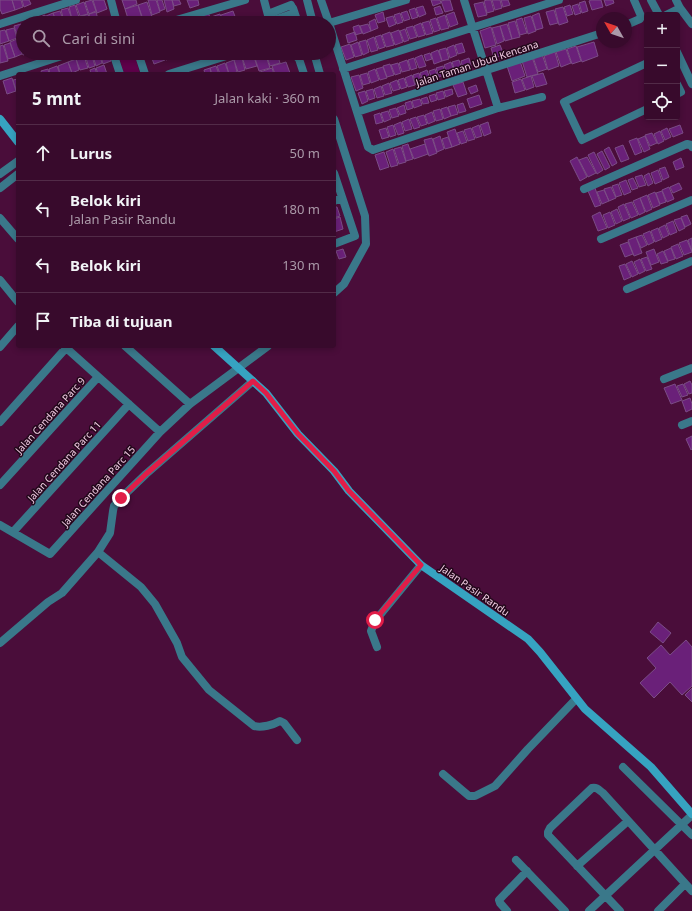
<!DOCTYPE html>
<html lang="id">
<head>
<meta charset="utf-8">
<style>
  body { margin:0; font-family:"Noto Sans",sans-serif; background:#431838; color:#f1f3f6 }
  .controls { position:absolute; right:12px; top:12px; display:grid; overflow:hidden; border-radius:4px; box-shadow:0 2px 6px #0003 }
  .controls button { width:36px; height:36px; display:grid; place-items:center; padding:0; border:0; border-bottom:1px solid #522b48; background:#380a2c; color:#f1f3f6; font:20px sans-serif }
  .compass { position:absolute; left:596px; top:12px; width:36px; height:36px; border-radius:50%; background:#380a2c; box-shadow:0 2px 6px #0003; rotate:310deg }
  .stop { position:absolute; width:12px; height:12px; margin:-9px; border:3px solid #e11d48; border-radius:50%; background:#fff }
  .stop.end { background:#e11d48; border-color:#fff; box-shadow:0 1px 4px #0008 }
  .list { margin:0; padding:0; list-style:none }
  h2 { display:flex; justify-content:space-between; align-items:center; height:52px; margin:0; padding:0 16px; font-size:17px }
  h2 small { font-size:13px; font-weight:400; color:#ab9aa9 }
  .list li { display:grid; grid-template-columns:26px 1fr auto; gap:12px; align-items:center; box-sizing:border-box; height:56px; padding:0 16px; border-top:1px solid #522b48 }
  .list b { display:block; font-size:15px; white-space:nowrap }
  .list p { margin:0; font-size:13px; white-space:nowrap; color:#ab9aa9 }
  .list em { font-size:13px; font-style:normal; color:#ab9aa9 }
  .icon { flex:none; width:22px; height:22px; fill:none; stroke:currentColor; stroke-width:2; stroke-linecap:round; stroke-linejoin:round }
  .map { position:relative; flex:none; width:692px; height:911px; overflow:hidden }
  .search { position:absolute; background:#380a2c; box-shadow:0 2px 6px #0003; left:16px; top:16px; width:320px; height:44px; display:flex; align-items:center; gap:10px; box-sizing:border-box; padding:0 14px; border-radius:22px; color:#ab9aa9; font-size:15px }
  .panel { position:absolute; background:#380a2c; box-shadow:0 2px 6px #0003; left:16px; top:72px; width:320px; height:276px; border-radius:4px }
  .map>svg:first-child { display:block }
</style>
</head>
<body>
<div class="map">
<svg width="692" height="911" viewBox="0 0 692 911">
  <rect width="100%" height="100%" fill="#4a0d3a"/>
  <!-- green -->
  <path fill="#60004b" d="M118,53H134L140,74H124Z"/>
  <!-- building -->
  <path fill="#6a2079" stroke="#7b4c86" d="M0,0H12L15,10L2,14L0,9Z
    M12,0H21L23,7L15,10Z
    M22,0H29L31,4L24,7Z
    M92,0L96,11L89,14L85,2Z
    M93,0H104L107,9L97,13Z
    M122,0H136L137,4L125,9Z
    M148,0H156L160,12L152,15Z
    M157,0H162L165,9L160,11Z
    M164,0H172L174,9L167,12Z
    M172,0H179L181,4L174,6Z
    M187,0H198L199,5L190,8Z
    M431,0H440L441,3L433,6Z
    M445,0H450L453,10L445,12L441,1Z
    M487,0H491L494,11L487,13L484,1Z
    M492,0H500L502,8L495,10Z
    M501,0H508L510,5L503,7Z
    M591,0H601L603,7L592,10L589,1Z
    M604,0H613L614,3L606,6Z
    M585,1L588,11L582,13L579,3Z
    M84,2L88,14L80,16L76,5Z
    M147,2L153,20L144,22L138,5Z
    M483,2L487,15L478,17L474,4Z
    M578,4L581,13L575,15L572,6Z
    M75,5L79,17L72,19L69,7Z
    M138,5L142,18L129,22L125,9Z
    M570,5L573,14L567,16L564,7Z
    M423,6L426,14L419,17L416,8Z
    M440,6L443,13L436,15L434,8Z
    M563,7L568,22L559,25L555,9Z
    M68,8L72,19L64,21L61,10Z
    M415,8L418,17L412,19L409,10Z
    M554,10L558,23L550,25L546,12Z
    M60,11L64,22L57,23L53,13Z
    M233,11L237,22L224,23L221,15Z
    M407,11L410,19L404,21L401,13Z
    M96,12L99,23H91L89,14Z
    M208,12L212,23H196L194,17Z
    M383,12L385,21L378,23L375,15Z
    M454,12L458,24L450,27L446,15Z
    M53,13L56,23H48L46,16Z
    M400,13L403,22L397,24L394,15Z
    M539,13L543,28L536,30L532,16Z
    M88,14L91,23H82L80,17Z
    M220,14L223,23H213L211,17Z
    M45,15L47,23H39L38,18Z
    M445,15L449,28L441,30L437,18Z
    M393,16L396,24L389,27L386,18Z
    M531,16L536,31L528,34L524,18Z
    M37,18L39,23H30L29,21Z
    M79,18L81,23H73L72,20Z
    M436,18L440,30L434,32L430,20Z
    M522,18L527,33L520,35L516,20Z
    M375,19L378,28L371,31L369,22Z
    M429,21L433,33L426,35L422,23Z
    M515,21L520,37L512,39L508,23Z
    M421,23L425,35L418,37L414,26Z
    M21,24L23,36L18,38L14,26Z
    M368,24L371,31L363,34L360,26Z
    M507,24L512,39L505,41L500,26Z
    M359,25L362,33L355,35L353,27Z
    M413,26L417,37L410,39L406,28Z
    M500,26L504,41L497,44L492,28Z
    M491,27L496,45L485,48L480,31Z
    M14,28L17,38L9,41L6,30Z
    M405,29L409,40L404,42L400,31Z
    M5,30L9,41L0,44V31Z
    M399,30L403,42L395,45L391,33Z
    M355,32L357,40L348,43L346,35Z
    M390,32L394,45L386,47L382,35Z
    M381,35L385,47L379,49L375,37Z
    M23,37V53H29L23,55L18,39Z
    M374,37L378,50L371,52L367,40Z
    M17,39L22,54L15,57L10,42Z
    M366,40L369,52L363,55L359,42Z
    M358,42L362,55L355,57L351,45Z
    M594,42L598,56L582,62L577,47Z
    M10,43L15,57L8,59L4,45Z
    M462,43L465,52L458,54L455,45Z
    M350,44L354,57L346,60L341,47Z
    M3,45L8,61L0,63V46Z
    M454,45L457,55L450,58L447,48Z
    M500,45L504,55L494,58L491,48Z
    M576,46L581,61L572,64L567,49Z
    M446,48L449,59L442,61L439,50Z
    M566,49L571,63L561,67L556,52Z
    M438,50L442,61L434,64L431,53Z
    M555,52L559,66L548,70L544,56Z
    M91,53L95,66L89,68L85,55Z
    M92,53H99L102,63L96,66Z
    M100,53H108L111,61L103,64Z
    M150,53H163L165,60L154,64Z
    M164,53H173L174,57L166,60Z
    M261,53H265L270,68L259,71L254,55Z
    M266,53H277L280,63L270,66Z
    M430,53L432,59L426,61L424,55Z
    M253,54L257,66L246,69L242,57Z
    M542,54L547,69L538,72L533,57Z
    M422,55L426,66L419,68L415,58Z
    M84,56L88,68L80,70L76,59Z
    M532,57L538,74L527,77L522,61Z
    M242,58L245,70L238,72L234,60Z
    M414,58L417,68L411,70L408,60Z
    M469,58L471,66L463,69L461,61Z
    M76,59L79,70L72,73L68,62Z
    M234,60L237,72L229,74L226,63Z
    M407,60L410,70L402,72L399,63Z
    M459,60L462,69L455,71L452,62Z
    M520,61L525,76L512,81L507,66Z
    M68,62L72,73L60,74L58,66Z
    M286,62L290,73L275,74L272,66Z
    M451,62L454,71L447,73L444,65Z
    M225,63L229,74H220L217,66Z
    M398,63L401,73L395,75L391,65Z
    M390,64L394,75L387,77L383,66Z
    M104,65L107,74H98L96,68Z
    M57,66L60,74H50L49,69Z
    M216,66L219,74H212L210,68Z
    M443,66L446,74L439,77L436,68Z
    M383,67L387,78L380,80L376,69Z
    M95,68L97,74H91L90,70Z
    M210,68L211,74H205L204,70Z
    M272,68L274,74H257V73Z
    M48,69L49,74H42L41,71Z
    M375,69L379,80L371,83L368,72Z
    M435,69L438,77L432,79L429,71Z
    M427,70L430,79L423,81L420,73Z
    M367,73L370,83L363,85L360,75Z
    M419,73L422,83L416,85L413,75Z
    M543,73L547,84L536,87L532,76Z
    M359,75L363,88L356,91L351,77Z
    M412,75L415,85L408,87L405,78Z
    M531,76L534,87L526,90L522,79Z
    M12,78L16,91L7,94L3,81Z
    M404,78L407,87L401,89L398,80Z
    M18,79V93H17L13,80Z
    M521,79L525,90L515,93L512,82Z
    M397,80L400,89L393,91L390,83Z
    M463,82L467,94L458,97L453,85Z
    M389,83L392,93L385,95L382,86Z
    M476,85L478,91L471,94L468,88Z
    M381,86L384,96L377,98L374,89Z
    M373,89L375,98L369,100L366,91Z
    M452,89L453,94L446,97L444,91Z
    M365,91L368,101L362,104L358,93Z
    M443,91L445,98L438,100L436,93Z
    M435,94L437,100L431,102L429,96Z
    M479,95L482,104L470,108L467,99Z
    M427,97L429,103L423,104L421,99Z
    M420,99L422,105L414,108L412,101Z
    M411,101L413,108L407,110L405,103Z
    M463,103L466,111L459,113L457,105Z
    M404,105L406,113L400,115L397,108Z
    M455,105L458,114L451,116L448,107Z
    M447,107L451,116L444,119L441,109Z
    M396,108L399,116L392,118L389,110Z
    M440,109L443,119L436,121L433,111Z
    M388,111L391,119L384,122L381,113Z
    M432,112L435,121L428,124L425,115Z
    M380,113L383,122L376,124L374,115Z
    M424,115L427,124L421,126L417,117Z
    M416,117L420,127L414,129L410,119Z
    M409,119L412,129L405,131L402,122Z
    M401,122L404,133L398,135L394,125Z
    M488,122L491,133L484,136L480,125Z
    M393,125L396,135L390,137L387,127Z
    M479,125L482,136L476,138L472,128Z
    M680,125L683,133L673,137L669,129Z
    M386,128L389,137L382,139L379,130Z
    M471,128L475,139L468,141L464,130Z
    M667,128L671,137L665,140L661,131Z
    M455,129L460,144L452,147L447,132Z
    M463,131L467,142L461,144L457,133Z
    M660,131L664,141L658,144L654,134Z
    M652,133L657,143L650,146L645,135Z
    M440,136L444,149L437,152L433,139Z
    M645,136L650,149L644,152L638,139Z
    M448,137L452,147L445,149L442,139Z
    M432,138L437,153L429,156L424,140Z
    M637,138L642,152L635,155L629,141Z
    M408,144L413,159L406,161L402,146Z
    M425,144L428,154L414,159L410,149Z
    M623,145L629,159L621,162L615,148Z
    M401,147L406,162L399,164L394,149Z
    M609,147L617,163L612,166L604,150Z
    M393,149L398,165L391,167L386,152Z
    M602,151L610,167L605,170L597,154Z
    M384,152L389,167L380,170L375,155Z
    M594,152L603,170L597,174L588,155Z
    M577,157L587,177L580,181L570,161Z
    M587,157L596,173L588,177L579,160Z
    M681,158L684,167L676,170L673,162Z
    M665,167L669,177L663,180L659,169Z
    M658,170L662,181L655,184L651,173Z
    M649,173L653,183L648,186L644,176Z
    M642,175L646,185L639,187L635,177Z
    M633,178L638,188L632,190L628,180Z
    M626,180L631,192L624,195L619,183Z
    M679,183L682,189L673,193L670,187Z
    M618,184L622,195L616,197L612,186Z
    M611,187L616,198L609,201L604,189Z
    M669,187L674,199L667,202L662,190Z
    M595,188L601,205L595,207L588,191Z
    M604,190L609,201L602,204L597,192Z
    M662,191L666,202L660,204L656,193Z
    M655,192L660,205L653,208L648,195Z
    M647,195L652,209L646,212L640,198Z
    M640,198L645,212L639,215L633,201Z
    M632,202L638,215L631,218L625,204Z
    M624,204L630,218L623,221L618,207Z
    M334,207H337L340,216L334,218Z
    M617,209L622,221L616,224L611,212Z
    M600,212L607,228L598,231L592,216Z
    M610,212L615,225L608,228L603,215Z
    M687,215L691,224L685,227L681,217Z
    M340,217L343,229L334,232V219Z
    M681,218L685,228L679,231L674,220Z
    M673,221L677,232L670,235L666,224Z
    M665,225L669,235L663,238L659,228Z
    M658,228L662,239L655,242L651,231Z
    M650,231L654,242L648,245L643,234Z
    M642,235L647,245L641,248L636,237Z
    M636,237L642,253L634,256L628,240Z
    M692,238V251L688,240Z
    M687,240L692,252L684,255L679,243Z
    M628,242L633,254L625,257L620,245Z
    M678,244L683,256L676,259L671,247Z
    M671,248L675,259L668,261L664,251Z
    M343,249L346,257L339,259L336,251Z
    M654,249L659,262L651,265L646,252Z
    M663,251L668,262L661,264L657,254Z
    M647,257L652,269L646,271L641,259Z
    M640,259L645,271L639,274L634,262Z
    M632,261L638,274L632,277L626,264Z
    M625,264L631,277L624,280L619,266Z
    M690,381L692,385V393L689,394L684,384Z
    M675,384L682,400L671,404L664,388Z
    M683,384L688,395L682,397L677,386Z
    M690,398L692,404V409L686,412L682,401Z
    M692,436V449L691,450L686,439Z
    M658,622L671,633L663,643L650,632Z
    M686,640L692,647V686L682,695L670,682L654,698L640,683L656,668L647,658L661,645L670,655Z
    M692,688V702L685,695Z"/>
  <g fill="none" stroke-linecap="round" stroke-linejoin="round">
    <!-- minor -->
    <path stroke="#3a788a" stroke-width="8" d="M111,0L117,23
      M264,0L269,19
      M307,0L313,23
      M321,0L329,23
      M464,0L498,108
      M651,0L659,15
      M676,0L680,8L692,24
      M293,8L298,23
      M268,14L291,5
      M666,15L680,8
      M269,22L294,13
      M166,23L245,0
      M329,23L368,147L373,150L498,108L542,97
      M329,23L406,0
      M0,24L76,0
      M626,25L640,19L641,16L634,0
      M677,52L692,84
      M113,53L120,74
      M138,53L145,74
      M293,53L299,59L304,74
      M314,53L320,74
      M647,63L564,102L582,140L647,109
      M343,69L559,0
      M169,74L236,53
      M0,76L71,53
      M677,84L681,92L677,94
      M357,112L602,33
      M334,119L365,216L366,244L344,284L334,293
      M334,173L355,236L334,244
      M0,174L18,161
      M0,188L18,174
      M584,189L687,144L691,145L692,147
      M334,201L342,198
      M0,218L18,239
      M601,239L692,200
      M0,280L18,302
      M627,289L692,261
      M64,346L160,432
      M125,346L190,404
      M0,347L18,326
      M664,379L692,368
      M0,422L66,348
      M682,425L692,421
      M0,485L98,377
      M0,525L50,554L160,432L190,404L268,346
      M13,532L129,404
      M98,552L141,587L155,604L177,643L182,657L209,690L254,726C262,728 273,725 280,721L284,723L297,740
      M0,643L48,602L62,593L98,552L110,533L113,511L114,506L121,498L146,474L253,381
      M377,647L371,631L375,621L421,565
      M623,767L692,835
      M443,774L469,796H475L495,786L528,749L576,699
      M516,860L565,911
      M577,866L628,821
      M507,911L500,903L499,900L527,871
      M589,911L692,815
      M620,911L548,835V832L550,828L592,788C597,787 599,790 603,793L692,891
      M658,911L685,884"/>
    <!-- secondary -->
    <path stroke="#36a3c1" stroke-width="8" d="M0,119L18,142
      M214,346L266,393L298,434L334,471L349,491L421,565L528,639L540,652L585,709L651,767L692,814"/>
  </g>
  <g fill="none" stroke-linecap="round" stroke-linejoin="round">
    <!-- route -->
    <path stroke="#e11d48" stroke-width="5" d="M121,498L146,474L253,381L266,393L298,434L334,471L349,491L421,565L375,620"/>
  </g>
  <g text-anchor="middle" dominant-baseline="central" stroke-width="3" stroke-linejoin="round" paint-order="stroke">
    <!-- street labels -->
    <g font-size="10" fill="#f2cce4" stroke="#22081a">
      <text transform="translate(477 63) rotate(-18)">Jalan Taman Ubud Kencana</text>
      <text transform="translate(50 415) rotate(-48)">Jalan Cendana Parc 9</text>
      <text transform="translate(64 461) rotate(-48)">Jalan Cendana Parc 11</text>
      <text transform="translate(98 486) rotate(-48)">Jalan Cendana Parc 15</text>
      <text transform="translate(475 590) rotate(35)">Jalan Pasir Randu</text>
    </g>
  </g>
</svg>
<div class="controls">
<button>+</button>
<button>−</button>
<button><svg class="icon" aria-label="locate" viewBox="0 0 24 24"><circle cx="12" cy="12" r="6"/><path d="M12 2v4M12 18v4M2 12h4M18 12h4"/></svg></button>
</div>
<svg class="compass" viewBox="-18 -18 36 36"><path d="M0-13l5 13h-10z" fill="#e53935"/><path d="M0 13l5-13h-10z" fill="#ab9aa9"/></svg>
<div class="stop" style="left:375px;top:620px"></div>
<div class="stop end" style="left:121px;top:498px"></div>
<div class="search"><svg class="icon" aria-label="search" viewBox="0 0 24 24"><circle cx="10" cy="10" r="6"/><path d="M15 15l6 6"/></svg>Cari di sini</div>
<section class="panel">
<h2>5 mnt<small>Jalan kaki · 360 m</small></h2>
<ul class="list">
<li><svg class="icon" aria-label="ahead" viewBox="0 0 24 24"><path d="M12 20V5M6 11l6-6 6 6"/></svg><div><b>Lurus</b></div><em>50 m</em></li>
<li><svg class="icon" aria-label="left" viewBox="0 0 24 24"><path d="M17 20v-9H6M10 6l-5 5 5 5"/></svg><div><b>Belok kiri</b><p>Jalan Pasir Randu</p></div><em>180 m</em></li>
<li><svg class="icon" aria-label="left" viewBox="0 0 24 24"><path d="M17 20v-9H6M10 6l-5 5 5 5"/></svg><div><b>Belok kiri</b></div><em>130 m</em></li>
<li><svg class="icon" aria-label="arrive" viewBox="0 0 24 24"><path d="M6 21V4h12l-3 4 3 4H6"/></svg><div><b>Tiba di tujuan</b></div></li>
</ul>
</section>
</div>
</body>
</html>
